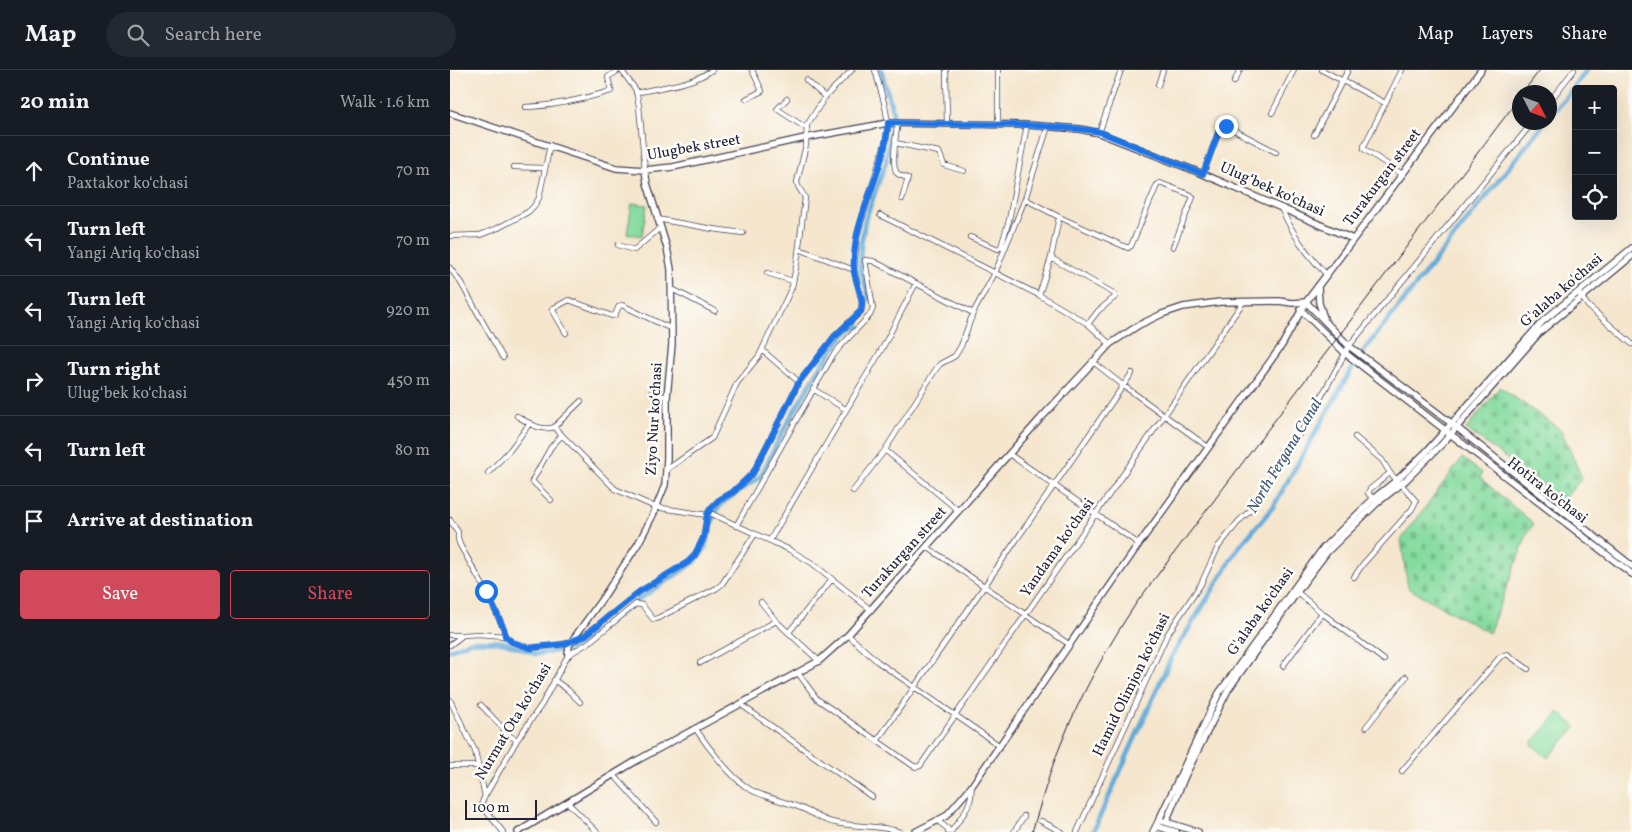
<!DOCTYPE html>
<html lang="en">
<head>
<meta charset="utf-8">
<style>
  body { margin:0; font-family:Vollkorn,serif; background:#242831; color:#f1f3f6 }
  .controls { position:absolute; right:15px; top:15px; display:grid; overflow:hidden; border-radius:5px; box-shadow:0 5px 20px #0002 }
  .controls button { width:45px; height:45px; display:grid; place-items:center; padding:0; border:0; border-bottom:1px solid #363941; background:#171b24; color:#f1f3f6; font:25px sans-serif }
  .compass { position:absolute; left:1062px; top:15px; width:45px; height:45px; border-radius:50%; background:#171b24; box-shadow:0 5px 20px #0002; rotate:132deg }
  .scale { position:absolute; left:15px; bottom:12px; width:72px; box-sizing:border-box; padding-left:5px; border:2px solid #22223b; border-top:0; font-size:14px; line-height:18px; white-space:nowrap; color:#22223b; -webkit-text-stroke:4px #fdfcf7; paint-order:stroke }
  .stop { position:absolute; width:15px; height:15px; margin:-11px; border:4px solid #1a73e8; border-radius:50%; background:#fff }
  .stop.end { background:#1a73e8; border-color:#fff; box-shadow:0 1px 5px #0008 }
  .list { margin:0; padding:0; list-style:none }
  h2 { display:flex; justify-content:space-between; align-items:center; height:65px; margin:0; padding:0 20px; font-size:21px }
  h2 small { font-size:16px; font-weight:400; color:#9ea1a6 }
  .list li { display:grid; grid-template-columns:32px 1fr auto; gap:15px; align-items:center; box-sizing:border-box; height:70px; padding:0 20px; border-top:1px solid #363941 }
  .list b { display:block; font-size:19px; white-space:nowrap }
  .list p { margin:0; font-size:16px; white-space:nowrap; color:#9ea1a6 }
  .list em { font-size:16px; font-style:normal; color:#9ea1a6 }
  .actions { display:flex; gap:10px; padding:15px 20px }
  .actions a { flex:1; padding:11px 0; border:1px solid #d1495b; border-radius:5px; text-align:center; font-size:18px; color:#d1495b }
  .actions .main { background:#d1495b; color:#fff }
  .icon { flex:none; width:28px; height:28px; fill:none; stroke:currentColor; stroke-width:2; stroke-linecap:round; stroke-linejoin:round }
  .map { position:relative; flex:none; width:1182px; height:762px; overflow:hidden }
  header { display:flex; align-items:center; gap:30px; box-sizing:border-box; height:70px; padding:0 25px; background:#171b24; border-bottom:1px solid #363941 }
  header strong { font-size:24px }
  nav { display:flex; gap:28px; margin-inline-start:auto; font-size:18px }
  .search { width:350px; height:45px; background:#242831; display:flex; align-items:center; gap:12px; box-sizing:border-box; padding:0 18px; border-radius:28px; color:#9ea1a6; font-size:19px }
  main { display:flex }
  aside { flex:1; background:#171b24 }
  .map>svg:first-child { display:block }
</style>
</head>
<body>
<header>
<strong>Map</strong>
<div class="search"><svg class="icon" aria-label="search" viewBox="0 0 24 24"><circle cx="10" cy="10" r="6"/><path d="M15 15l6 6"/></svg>Search here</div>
<nav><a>Map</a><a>Layers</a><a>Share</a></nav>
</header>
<main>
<aside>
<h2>20 min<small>Walk · 1.6 km</small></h2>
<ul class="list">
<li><svg class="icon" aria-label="ahead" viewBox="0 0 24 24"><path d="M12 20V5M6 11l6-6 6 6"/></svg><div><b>Continue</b><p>Paxtakor koʻchasi</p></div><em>70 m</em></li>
<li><svg class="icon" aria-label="left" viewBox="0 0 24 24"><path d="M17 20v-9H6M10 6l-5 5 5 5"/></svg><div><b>Turn left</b><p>Yangi Ariq koʻchasi</p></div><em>70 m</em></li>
<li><svg class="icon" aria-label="left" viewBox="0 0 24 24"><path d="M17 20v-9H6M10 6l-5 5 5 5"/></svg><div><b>Turn left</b><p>Yangi Ariq koʻchasi</p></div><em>920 m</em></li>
<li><svg class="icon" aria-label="right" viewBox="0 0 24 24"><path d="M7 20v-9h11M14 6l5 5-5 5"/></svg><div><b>Turn right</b><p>Ulugʻbek koʻchasi</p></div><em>450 m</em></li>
<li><svg class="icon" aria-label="left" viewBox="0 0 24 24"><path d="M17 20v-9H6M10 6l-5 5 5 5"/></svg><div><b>Turn left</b></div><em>80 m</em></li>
<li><svg class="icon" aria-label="arrive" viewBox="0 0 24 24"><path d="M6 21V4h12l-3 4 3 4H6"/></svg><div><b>Arrive at destination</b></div></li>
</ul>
<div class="actions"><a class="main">Save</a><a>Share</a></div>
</aside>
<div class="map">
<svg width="1182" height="762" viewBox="0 0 1182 762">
  <defs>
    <pattern id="cemetery-stones" width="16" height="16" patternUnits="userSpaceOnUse" patternTransform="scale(1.25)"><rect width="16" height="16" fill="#84db9e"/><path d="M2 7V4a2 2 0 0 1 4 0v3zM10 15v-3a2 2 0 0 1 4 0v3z" fill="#72bc89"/></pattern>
  </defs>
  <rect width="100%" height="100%" fill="#fdfcf7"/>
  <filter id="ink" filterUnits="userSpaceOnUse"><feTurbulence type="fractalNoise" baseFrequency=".02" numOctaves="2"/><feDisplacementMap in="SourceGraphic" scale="10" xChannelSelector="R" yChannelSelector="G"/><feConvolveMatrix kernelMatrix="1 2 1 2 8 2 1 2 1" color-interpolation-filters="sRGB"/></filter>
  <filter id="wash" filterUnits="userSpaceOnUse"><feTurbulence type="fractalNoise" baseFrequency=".0096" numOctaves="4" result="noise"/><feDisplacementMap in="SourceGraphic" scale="20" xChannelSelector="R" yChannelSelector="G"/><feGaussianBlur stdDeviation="1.12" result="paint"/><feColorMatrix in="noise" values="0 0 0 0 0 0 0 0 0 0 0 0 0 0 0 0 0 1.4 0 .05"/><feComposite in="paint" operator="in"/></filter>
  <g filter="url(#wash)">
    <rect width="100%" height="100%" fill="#f5e6cd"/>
    <!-- cemetery -->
    <path fill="url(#cemetery-stones)" stroke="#537e6c" d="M1050,317L1111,360L1132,408L1113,430L1016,359Z
      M1012,388L1032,403L1030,408L1084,454L1078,462L1039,563L958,518L951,470Z"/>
    <!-- green -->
    <path fill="#84db9e" stroke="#537e6c" d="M182,133L197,135L192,166L177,164Z
      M1109,642L1126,657L1098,688L1081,674Z"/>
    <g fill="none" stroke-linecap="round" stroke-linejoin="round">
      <!-- canal -->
      <path stroke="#62abd9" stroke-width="5" d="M1100,47L1137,0
        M420,229L410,198L411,175L415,150L436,92L443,42L431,0
        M0,580L19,572L27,571L53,572L86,584L118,579L130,574L186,531L245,492L254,480L264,446L268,438L275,431L310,407L339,350L369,299L392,267L398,262L410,256
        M643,762L722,586L789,477L823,437L908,288L1095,52"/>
    </g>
  </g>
  <g filter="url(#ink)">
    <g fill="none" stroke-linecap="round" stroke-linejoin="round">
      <defs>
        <path id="street" d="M171,0L186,20L189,36L195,100
          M496,0L497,55
          M872,0L935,33
          M952,0L914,76V79L952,104
          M356,10L375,27
          M784,12L790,0
          M708,15L713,0
          M186,23C210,17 241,15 262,0
          M296,29L312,21L302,0
          M337,29L327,39L356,58
          M1100,31L1124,0
          M76,37C104,36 134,29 161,21L158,7L169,0
          M822,43L844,0
          M448,53C446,62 441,97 447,103C449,106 455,107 458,108L452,129
          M548,55V0
          M649,63L671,0
          M864,65L898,0
          M445,73L489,82L494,95L514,101
          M64,97L94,98
          M753,104L770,58L772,56H776L826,82
          M575,129L609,147L678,178L681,176L707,115L710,113L741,125L743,127L723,177
          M831,138C844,166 855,182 876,204
          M430,145L589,225L638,254L660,274
          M207,149L263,159L293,163
          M0,166L30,165L48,158L78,142L84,136L89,128L100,75
          M520,167L548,179L551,177L559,150L577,55
          M168,175L184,180L210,158
          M349,179L404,200
          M601,188L665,224V227L648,241L638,254
          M0,198L11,213L53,288
          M317,203L343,211
          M222,219L265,241
          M589,225L601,188L609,147
          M1130,225L1138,236L1182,274
          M116,263L102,239L119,230L162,246L165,245L169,236L172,235L215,256L222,258
          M312,280L349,312
          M642,291L674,316L758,377
          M363,319L395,339
          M201,323L217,327
          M67,346C79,353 91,362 104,357L165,419L205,437L257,445L260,443L340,480L362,493L421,540
          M104,357L131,331
          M905,367L932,390L940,403
          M435,380L509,441
          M559,384L689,474
          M216,400L262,368L287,313L309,286L342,217L347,192L355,128C353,122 347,118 347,112L356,75L357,55L375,27L402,0
          M38,403L60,380L80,353
          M403,421L435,380L486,299L490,294L505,286L511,276L523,243L545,203L575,129L598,56
          M101,430L82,411L101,377L112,365
          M924,430L918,423L920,419L940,403L947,410
          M0,450L8,462V469L10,475L36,521L54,559L55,566
          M286,456L382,287L390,277L420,245L423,238L415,190L423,191L523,243
          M320,470L433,277L466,213
          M477,477L620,575
          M904,507L913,494L962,439L966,431L951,414
          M311,532L326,551L369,591
          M872,543L934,590
          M339,562L382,509
          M0,565H13
          M398,565L428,592L550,676
          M0,575L13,565L28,564L55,566L62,572L80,578L115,574L134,566L189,522L238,492L244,486L250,475L254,466L257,445L261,438L269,430L283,422L303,403L349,312L384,267L411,241L412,232L404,200L407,165L436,71L438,53L435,36L425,0
          M250,593L326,551
          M833,596L872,543L847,522
          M348,603L367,629L462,695L466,697L470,696L794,231
          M104,610L118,620L130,632
          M0,630L25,681L35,726
          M290,634L422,727
          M31,635L60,666L67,670
          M916,657L956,607
          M245,658C257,676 283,710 301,720C316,728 335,731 351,738C363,743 373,751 386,753C405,757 433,755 450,762
          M427,671L682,303
          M0,696H29
          M952,701L1050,587L1057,584L1078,599
          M164,705L206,752
          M118,733L147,762
          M488,751L498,759V762
          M591,751L612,762
          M53,762C49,756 32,738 32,734C32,731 34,728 35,726L67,670L92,634L118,585L138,573L186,534L192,535L203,549H206L267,518L272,514L305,464
          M501,762C510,748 524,734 521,717
          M564,762L574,746
          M627,762L717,565L751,514L768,477L789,451L806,435L821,408L859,349L899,276L1083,52"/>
        <path id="secondary" d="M0,43L166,98L195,100L223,97L355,68L438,53L577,55L630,59L649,63L753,104L903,169
          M868,216L869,233L874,248
          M850,239L895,283L1182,504
          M118,585L119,575L154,526L188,474L203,445L215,415L217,388V327L222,274L221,199L217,178L197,113L195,100
          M709,750L769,623L873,478L923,429L947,410L976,382L1093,251L1182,178
          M716,752L735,706L778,620L855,511L877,482L927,433L956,410L991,375L1090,262L1182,186
          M68,762L186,691L369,591L398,565L591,348L660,274L689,255L712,244L733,237L770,232L829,231L842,233L856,232L899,276L1001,353L1182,496
          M465,762L496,746L521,717L689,474L832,275L856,232L1031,0"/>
        <path id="primary" d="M706,756L726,762
          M703,762L709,750L748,762"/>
      </defs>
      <!-- street casing -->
      <use href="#street" stroke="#423f51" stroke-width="6"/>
      <!-- secondary casing -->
      <use href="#secondary" stroke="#423f51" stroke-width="8"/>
      <!-- primary casing -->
      <use href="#primary" stroke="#423f51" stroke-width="8"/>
      <!-- street -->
      <use href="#street" stroke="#fff" stroke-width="4.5"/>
      <!-- secondary -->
      <use href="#secondary" stroke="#fff" stroke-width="5.5"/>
      <!-- primary -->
      <use href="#primary" stroke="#fff" stroke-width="6"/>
      <!-- rail -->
      <path stroke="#22223b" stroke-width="1" d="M1073,22L1090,0
        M582,762C591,733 599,703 611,674C631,624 657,577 687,532L1070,27"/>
    </g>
  </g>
  <g fill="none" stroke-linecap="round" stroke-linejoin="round" filter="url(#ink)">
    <!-- route -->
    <path stroke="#1a73e8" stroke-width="6" d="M36,521L54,559L55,566L62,572L80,578L115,574L134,566L189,522L238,492L244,486L250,475L254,466L257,445L261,438L269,430L283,422L303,403L349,312L384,267L411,241C415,228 405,213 404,200C401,149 435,104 438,53L577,55L630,59L650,62L753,104L770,58L772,56H776"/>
  </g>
  <g text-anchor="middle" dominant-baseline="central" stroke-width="5" stroke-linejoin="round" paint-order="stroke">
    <!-- street labels -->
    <g font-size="15" fill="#22223b" stroke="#fdfcf7">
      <text transform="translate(244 78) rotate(-10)">Ulugbek street</text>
      <text transform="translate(933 108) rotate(-53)">Turakurgan street</text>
      <text transform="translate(822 120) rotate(24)">Ulugʻbek koʻchasi</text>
      <text transform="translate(1112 221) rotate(-41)">G'alaba ko'chasi</text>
      <text transform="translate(205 349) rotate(-87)">Ziyo Nur koʻchasi</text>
      <text transform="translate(1097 421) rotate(38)">Hotira ko'chasi</text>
      <text transform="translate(608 478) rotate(-55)">Yandama koʻchasi</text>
      <text transform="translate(455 483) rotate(-48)">Turakurgan street</text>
      <text transform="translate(811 542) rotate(-55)">G'alaba ko'chasi</text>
      <text transform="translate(682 615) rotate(-64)">Hamid Olimjon koʻchasi</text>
      <text transform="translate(64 652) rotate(-59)">Nurmat Ota koʻchasi</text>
    </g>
    <!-- water labels -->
    <g font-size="16" font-style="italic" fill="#3c597a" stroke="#fdfcf7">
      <text transform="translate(835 386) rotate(-59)">North Fergana Canal</text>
    </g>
  </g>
</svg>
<div class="controls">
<button>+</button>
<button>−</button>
<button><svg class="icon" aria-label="locate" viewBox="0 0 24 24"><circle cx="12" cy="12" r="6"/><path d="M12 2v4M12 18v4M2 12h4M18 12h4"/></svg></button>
</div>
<svg class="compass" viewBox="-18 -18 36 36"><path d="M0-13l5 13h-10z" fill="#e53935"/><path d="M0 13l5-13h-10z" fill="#9ea1a6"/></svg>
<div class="scale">100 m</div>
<div class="stop" style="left:36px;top:521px"></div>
<div class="stop end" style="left:776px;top:56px"></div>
</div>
</main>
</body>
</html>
